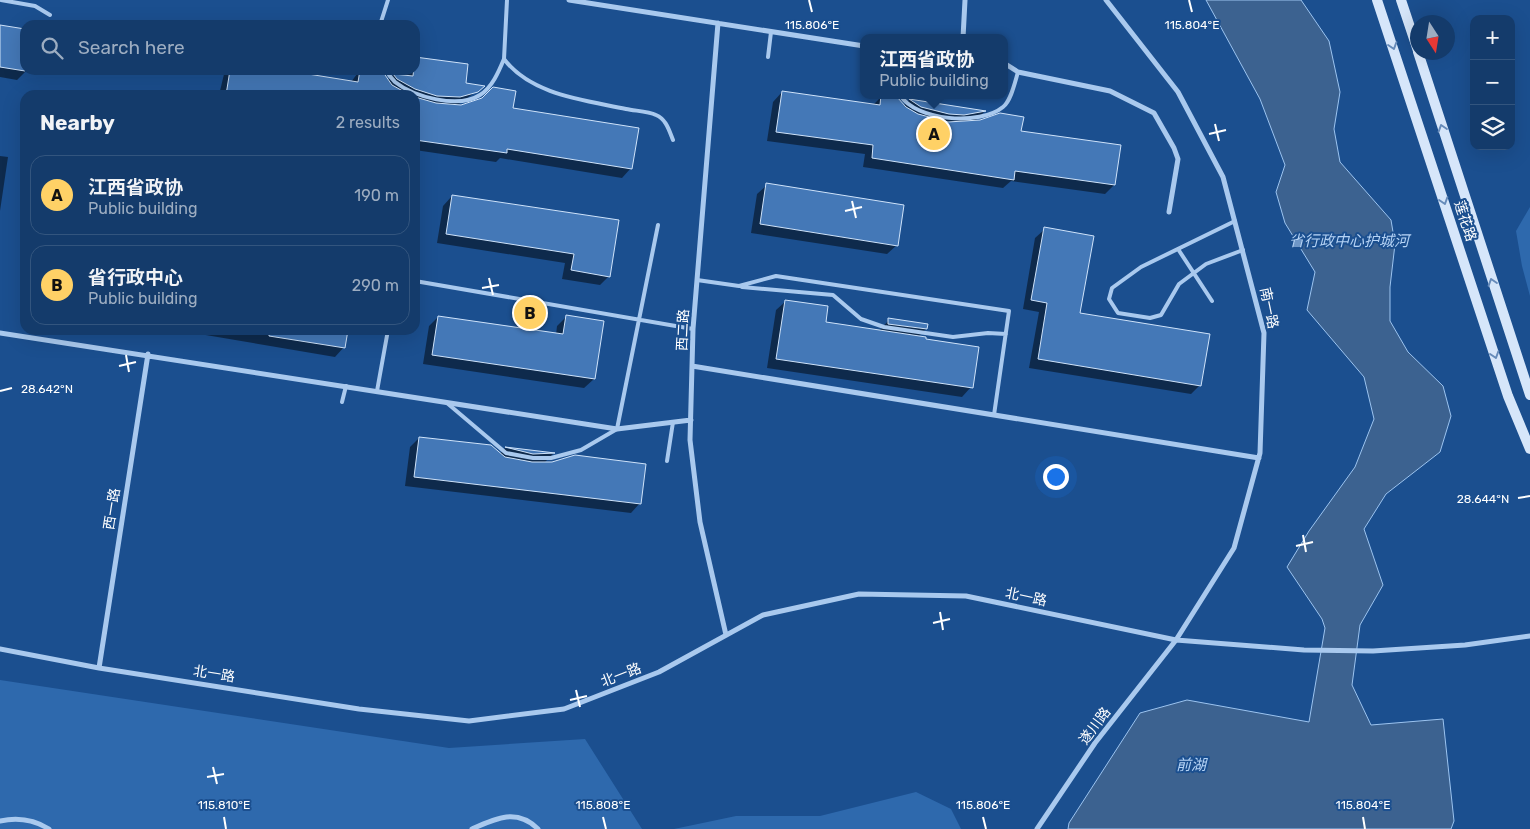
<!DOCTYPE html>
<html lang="en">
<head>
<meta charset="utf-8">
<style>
  body { margin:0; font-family:Rubik,"Noto Sans SC",sans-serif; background:#214673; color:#f1f3f6 }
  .controls { position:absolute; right:15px; top:15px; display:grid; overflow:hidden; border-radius:10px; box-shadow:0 5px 20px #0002 }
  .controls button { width:45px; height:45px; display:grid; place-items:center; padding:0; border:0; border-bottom:1px solid #33557e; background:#143b6b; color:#f1f3f6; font:25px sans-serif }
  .compass { position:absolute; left:1410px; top:15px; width:45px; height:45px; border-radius:50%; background:#143b6b; box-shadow:0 5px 20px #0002; rotate:168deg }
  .you { position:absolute; left:1055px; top:476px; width:18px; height:18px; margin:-12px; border:4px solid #fff; border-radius:50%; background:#1a73e8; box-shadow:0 0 0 8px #1a73e833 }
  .badge { display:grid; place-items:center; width:32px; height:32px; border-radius:50%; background:#ffd166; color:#111; font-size:16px; font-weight:700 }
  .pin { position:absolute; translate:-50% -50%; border:2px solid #fff; box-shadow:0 1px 5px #0006 }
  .popup { position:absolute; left:860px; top:34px; width:148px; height:65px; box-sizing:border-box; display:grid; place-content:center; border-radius:10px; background:#143b6b; filter:drop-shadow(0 1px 4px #0005); font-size:16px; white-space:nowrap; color:#9dadc1 }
  .popup b { font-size:19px; color:#f1f3f6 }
  .popup::after { content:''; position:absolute; left:50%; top:100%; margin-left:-10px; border:10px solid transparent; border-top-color:#143b6b }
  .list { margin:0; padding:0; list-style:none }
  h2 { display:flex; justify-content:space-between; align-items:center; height:65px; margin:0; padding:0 20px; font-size:21px }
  h2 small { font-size:16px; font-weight:400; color:#9dadc1 }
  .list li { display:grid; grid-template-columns:32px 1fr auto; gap:15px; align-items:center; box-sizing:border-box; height:80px; margin:0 10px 10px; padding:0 10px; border:1px solid #33557e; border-radius:15px }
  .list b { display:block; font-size:19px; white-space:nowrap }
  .list p { margin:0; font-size:16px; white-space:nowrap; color:#9dadc1 }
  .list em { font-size:16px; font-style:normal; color:#9dadc1 }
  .icon { flex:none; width:28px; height:28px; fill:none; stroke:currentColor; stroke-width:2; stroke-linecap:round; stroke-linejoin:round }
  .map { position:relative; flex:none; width:1530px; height:829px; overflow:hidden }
  .search { position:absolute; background:#143b6b; box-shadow:0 5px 20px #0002; left:20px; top:20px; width:400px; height:55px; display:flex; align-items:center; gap:12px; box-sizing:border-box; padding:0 18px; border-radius:15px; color:#9dadc1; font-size:19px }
  .panel { position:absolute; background:#143b6b; box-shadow:0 5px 20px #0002; left:20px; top:90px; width:400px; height:245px; border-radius:15px }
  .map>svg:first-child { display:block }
</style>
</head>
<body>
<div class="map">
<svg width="1530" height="829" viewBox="0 0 1530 829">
  <rect width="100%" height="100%" fill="#1b4f8f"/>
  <!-- green -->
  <path fill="#2e69ad" d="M1530,207V296L1522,266L1516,231Z
    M0,680L449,748L585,739L642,829H0Z
    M916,792L951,809L961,829H674L736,816H820Z"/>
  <!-- water -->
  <path fill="#3c6290" stroke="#9cc4f0" d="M1206,0H1301L1329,41L1340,92L1334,129L1340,162L1391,220L1395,244L1390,287V321L1408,352L1443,386L1451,416L1440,452L1386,494L1364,529L1383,585L1360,625L1352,685L1371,725L1443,719L1454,821L1451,829H1068L1069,823L1140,713L1187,700L1309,722L1325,628L1322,619L1287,567L1309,531L1355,467L1374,419L1364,377L1307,310L1315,272L1285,223L1276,192L1285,165L1260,99Z"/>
  <!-- shadow -->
  <path fill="#0007" d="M0,26L25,30L26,71L17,80L0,77Z
    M225,70H275L351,82L360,70L388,80L393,75L405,77L406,70H415L464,84L482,87L455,107L512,109L631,168L622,178L500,158L496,162L415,150V95H219Z
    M782,92L873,105L882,96L903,106L909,100L984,112L974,122L1020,132L1114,185L1105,194L1011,181L1003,188L863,167L865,154L767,141L773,102Z
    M0,156L8,157L0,211Z
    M767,185L897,245L887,254L751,233L757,194Z
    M452,196L618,222L609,276L600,285L562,279L565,263L437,243L443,206Z
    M1045,229L1079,314L1200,385L1191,394L1029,368L1039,312L1023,309L1035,238Z
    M786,301L824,323L879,331L889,320L926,329L918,337L971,387L962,397L767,368L776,310Z
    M567,316L602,322L594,379L584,388L423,364L429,326L438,317L556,335L557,326Z
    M176,330H347L344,347L335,357Z
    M419,438L500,454L505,448L553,454L544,463L640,503L631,513L405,486L410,447Z"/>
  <!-- building -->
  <path fill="#4478b7" stroke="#cfe3fa" d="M0,25L25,29V71L0,67Z
    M415,57L468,64L466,83L485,86L478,92L460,97L437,96L415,89L397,79L393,74L413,76Z
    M230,70H283L358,82L360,70H368L383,72L392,85L410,95H226Z
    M493,87L516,91L513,108L639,128L632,169L507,149V153L415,140V97L436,103L461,105L482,98Z
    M782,91L880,105L881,95L897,97L906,107L918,114L948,122L980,120L1000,113L1024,117L1021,131L1121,145L1115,185L1015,171L1014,180L872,158L873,145L776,132Z
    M909,99L986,111L964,115L949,114L921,107Z
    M766,183L904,205L898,246L760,224Z
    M452,195L619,220L610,277L571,270L574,254L446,234Z
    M1044,227L1094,236L1080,313L1210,334L1201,386L1038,359L1047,303L1031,300Z
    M785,300L828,306L826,322L926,337V339L979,347L973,388L776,359Z
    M566,315L604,321L595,379L432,355L438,316L563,334Z
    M888,318L928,324L927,329L888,324Z
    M269,330H348L345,348L269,336Z
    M419,437L491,445L505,457L532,462H552L575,455L646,464L641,504L414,477Z
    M505,447L555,453L533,454Z"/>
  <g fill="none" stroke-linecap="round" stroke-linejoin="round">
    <!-- service -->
    <path stroke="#a9c9ee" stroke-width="4" d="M1,0L35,6L50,15
      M507,0L504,59C531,95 584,100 626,109C635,111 648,111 656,115C666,119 669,130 673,140
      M380,25L388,0
      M768,57L771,32
      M386,70C388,74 392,79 395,82C414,97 458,109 480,95C492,88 499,71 504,59
      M900,95C916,121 980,126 1003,107C1011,101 1015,82 1018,72
      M1235,221L1141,267L1112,288L1109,299L1118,313L1150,318L1161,315L1179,284L1206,264L1243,250
      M1178,249L1212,301
      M697,280L739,286L776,276L1009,311L994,415
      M415,281L693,329
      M742,287L833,295L861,319L884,327L953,337L988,333L1006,334
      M377,391L388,330
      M342,402L346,386
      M447,403L506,453L533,458H551L581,450L617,429L658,225
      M667,461L673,422"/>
    <!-- minor -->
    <path stroke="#a9c9ee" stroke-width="5" d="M569,0L864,46
      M718,23L693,329L690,440L700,522L726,635
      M963,38L965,0
      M1004,63L1018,72L1110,91L1154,113L1174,148L1178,159L1169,212
      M0,333L617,429L691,420
      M692,366L1259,458
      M0,649L99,668L359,709L469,721L564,709L659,672L763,615L859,594L966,596L1176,640L1304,650L1373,651L1465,645L1530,636
      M99,668L148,354
      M0,821C18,817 33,819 49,829
      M472,829C496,818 517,808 538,829
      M1037,829L1095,743L1176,640L1234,548L1260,453L1264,333L1223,177L1178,92L1106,0"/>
    <!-- secondary -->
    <path stroke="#d6e6fa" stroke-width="10" d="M1377,0L1508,396L1530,449
      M1401,0L1418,51
      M1418,52L1530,395"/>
  </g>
  <!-- one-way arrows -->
  <defs><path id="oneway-chevron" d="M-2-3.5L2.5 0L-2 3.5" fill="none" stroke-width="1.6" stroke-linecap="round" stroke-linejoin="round" transform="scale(1.25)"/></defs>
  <g stroke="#668bba">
    <use href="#oneway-chevron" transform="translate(1393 46) rotate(72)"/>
    <use href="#oneway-chevron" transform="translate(1442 128) rotate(-108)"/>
    <use href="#oneway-chevron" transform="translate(1444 201) rotate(72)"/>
    <use href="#oneway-chevron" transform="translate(1492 282) rotate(-108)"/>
    <use href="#oneway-chevron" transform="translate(1495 355) rotate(72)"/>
  </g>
  <!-- ticks -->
  <path fill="none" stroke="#fff" stroke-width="2" d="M809,0L812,12M1189,0L1192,12M1215,124L1219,141M1209,134L1226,130M852,201L856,218M845,211L862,207M489,278L493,295M482,288L499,285M126,355L129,372M119,366L136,362M0,391L12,388M1518,498L1530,496M1303,535L1306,552M1296,546L1313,542M940,612L943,630M933,623L950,619M576,690L580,707M570,700L587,696M213,767L217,784M207,777L224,774M224,817L226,829M603,817L606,829M983,817L986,829M1363,817L1365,829"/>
  <g text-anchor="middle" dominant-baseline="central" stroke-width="4" stroke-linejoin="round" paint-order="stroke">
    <!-- street labels -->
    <g font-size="14" fill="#fff" stroke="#1b4f8f">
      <text transform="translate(1465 221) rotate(72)">莲花路</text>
      <text transform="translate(1269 308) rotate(78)">南一路</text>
      <text transform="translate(683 330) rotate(-87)">西二路</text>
      <text transform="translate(112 509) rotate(-81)">西一路</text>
      <text transform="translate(1026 597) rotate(12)">北一路</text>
      <text transform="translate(214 674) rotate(9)">北一路</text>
      <text transform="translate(621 675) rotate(-21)">北一路</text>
      <text transform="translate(1095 726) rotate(-53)">遂川路</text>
    </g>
    <!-- water labels -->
    <g font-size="15" font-style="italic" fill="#b5d3f5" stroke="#1b4f8f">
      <text x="1349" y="241">省行政中心护城河</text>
      <text x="1191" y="765">前湖</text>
    </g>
  </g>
  <g font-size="12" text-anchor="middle" fill="#fff" stroke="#1b4f8f" stroke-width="4" stroke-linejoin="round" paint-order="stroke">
    <text x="812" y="29">115.806°E</text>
    <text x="1192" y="29">115.804°E</text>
    <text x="47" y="393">28.642°N</text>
    <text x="1483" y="503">28.644°N</text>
    <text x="224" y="809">115.810°E</text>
    <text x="603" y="809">115.808°E</text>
    <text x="983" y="809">115.806°E</text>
    <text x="1363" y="809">115.804°E</text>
  </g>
</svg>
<div class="controls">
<button>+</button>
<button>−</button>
<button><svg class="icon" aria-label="layers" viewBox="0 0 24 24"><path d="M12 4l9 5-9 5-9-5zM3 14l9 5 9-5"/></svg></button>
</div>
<svg class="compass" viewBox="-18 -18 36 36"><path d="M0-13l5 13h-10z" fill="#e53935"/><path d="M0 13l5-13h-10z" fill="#9dadc1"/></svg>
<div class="you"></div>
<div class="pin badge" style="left:934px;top:134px">A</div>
<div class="popup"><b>江西省政协</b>Public building</div>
<div class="pin badge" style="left:530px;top:313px">B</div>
<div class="search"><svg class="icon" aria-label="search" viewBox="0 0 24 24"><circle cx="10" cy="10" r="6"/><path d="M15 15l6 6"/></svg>Search here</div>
<section class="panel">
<h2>Nearby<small>2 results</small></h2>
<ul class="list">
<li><span class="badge">A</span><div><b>江西省政协</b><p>Public building</p></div><em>190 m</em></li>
<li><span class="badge">B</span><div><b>省行政中心</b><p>Public building</p></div><em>290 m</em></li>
</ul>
</section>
</div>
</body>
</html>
